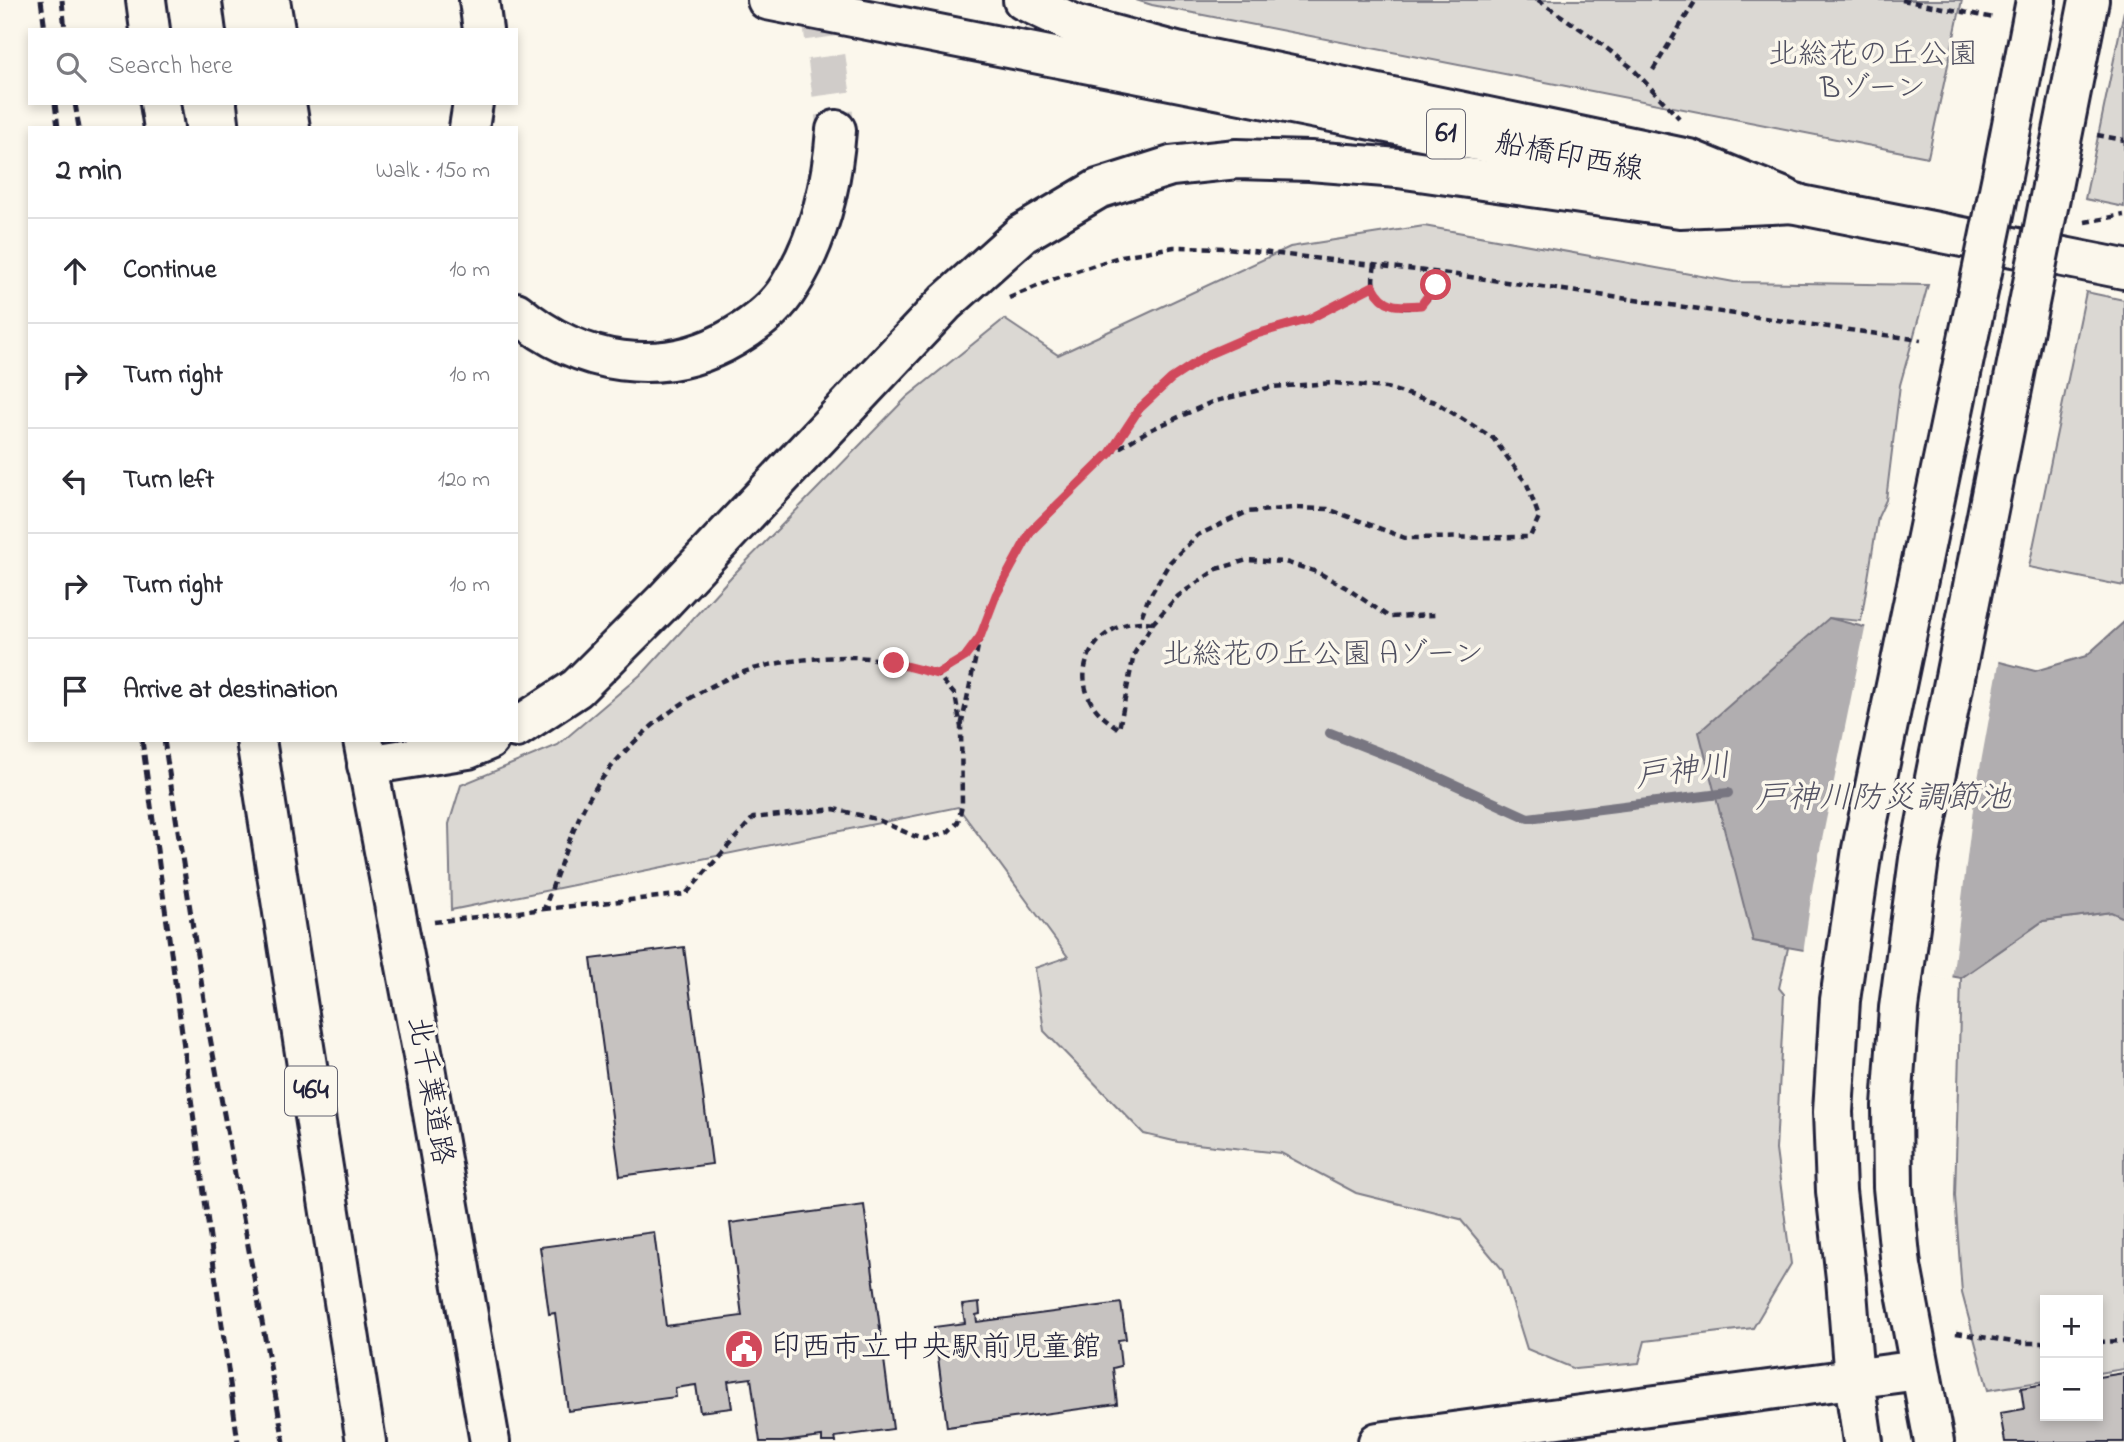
<!DOCTYPE html>
<html lang="en">
<head>
<meta charset="utf-8">
<style>
  body { margin:0; font-family:"Indie Flower","Klee One",sans-serif; background:#f2f2f3; color:#2b2b33 }
  .controls { position:absolute; right:21px; bottom:21px; display:grid; overflow:hidden; border-radius:0px; box-shadow:0 4px 10px #0003 }
  .controls button { width:63px; height:63px; display:grid; place-items:center; padding:0; border:0; border-bottom:2px solid #e1e1e2; background:#fff; color:#2b2b33; font:35px sans-serif }
  .stop { position:absolute; width:21px; height:21px; margin:-16px; border:5px solid #d1495b; border-radius:50%; background:#fff }
  .stop.end { background:#d1495b; border-color:#fff; box-shadow:0 2px 7px #0008 }
  .list { margin:0; padding:0; list-style:none }
  h2 { display:flex; justify-content:space-between; align-items:center; height:91px; margin:0; padding:0 28px; font-size:30px }
  h2 small { font-size:23px; font-weight:400; color:#7c7c81 }
  .list li { display:grid; grid-template-columns:46px 1fr auto; gap:21px; align-items:center; box-sizing:border-box; height:105px; padding:0 28px; border-top:2px solid #e1e1e2 }
  .list b { display:block; font-size:26px; white-space:nowrap }
  .list em { font-size:23px; font-style:normal; color:#7c7c81 }
  .icon { flex:none; width:38px; height:38px; fill:none; stroke:currentColor; stroke-width:2; stroke-linecap:round; stroke-linejoin:round }
  .map { position:relative; flex:none; width:2124px; height:1442px; overflow:hidden }
  .search { position:absolute; background:#fff; box-shadow:0 4px 10px #0003; left:28px; top:28px; width:490px; height:77px; display:flex; align-items:center; gap:18px; box-sizing:border-box; padding:0 24px; border-radius:0px; color:#7c7c81; font-size:26px }
  .panel { position:absolute; background:#fff; box-shadow:0 4px 10px #0003; left:28px; top:126px; width:490px; height:616px; border-radius:0px }
  .map>svg:first-child { display:block }
</style>
</head>
<body>
<div class="map">
<svg width="2124" height="1442" viewBox="0 0 2124 1442">
  <rect width="100%" height="100%" fill="#fbf7ec"/>
  <filter id="ink" filterUnits="userSpaceOnUse"><feTurbulence type="fractalNoise" baseFrequency=".0143" numOctaves="2"/><feDisplacementMap in="SourceGraphic" scale="14" xChannelSelector="R" yChannelSelector="G"/><feConvolveMatrix kernelMatrix="1 2 1 2 8 2 1 2 1" color-interpolation-filters="sRGB"/></filter>
  <g filter="url(#ink)">
    <!-- green -->
    <path fill="#dbd8d3" stroke="#7e7d87" stroke-width="2" d="M1136,0H1962L1928,157L1152,5Z
      M2124,11V207L2085,199Z
      M1424,226L1734,282L1928,285L1900,385L1886,500L1878,517L1861,621L1829,618L1753,941L1788,948L1779,988L1784,994L1776,1150L1791,1264L1753,1328L1645,1341L1639,1363L1575,1369L1527,1349L1502,1269L1460,1219L1356,1193L1281,1153L1178,1142L1144,1134L1044,1031L1035,968L1068,957L958,807L451,910L449,824L461,785L558,745L645,671L731,577L907,397L1004,319L1058,355L1290,247Z
      M2086,292L2124,300V586L2029,567Z
      M2112,912L2124,918V1369L2098,1373V1300H2045V1381L1988,1390L1962,1293L1955,1196L1961,978L2043,921Z"/>
    <!-- water -->
    <path fill="#b1aeb0" stroke="#787681" stroke-width="2" d="M1829,618L2035,671L2086,656L2124,622V918L2111,912L2043,921L1961,978L1753,941L1699,732Z"/>
    <!-- pier -->
    <path fill="#fbf7ec" d="M1866,624L2000,658L1974,801L1952,980L1803,954L1813,884Z"/>
    <g fill="none" stroke-linecap="round" stroke-linejoin="round">
      <!-- stream -->
      <path stroke="#787681" stroke-width="10" d="M1330,733L1414,766L1528,818L1728,793"/>
    </g>
    <!-- building -->
    <path fill="#c6c2c0" stroke="#22223b" stroke-width="2" d="M684,947L712,1164L620,1176L591,959Z
      M864,1205L893,1429L835,1437L836,1442H822V1437L782,1442H760L751,1378L728,1381L732,1408L700,1412L696,1385L675,1388L676,1397L568,1411L555,1313L549,1314L540,1247L654,1232L666,1326L742,1316L730,1223Z
      M979,1303L980,1314L976,1315L977,1322L1121,1303L1126,1339L1118,1340L1121,1366L1113,1368L1117,1404L947,1427L934,1327L965,1323L962,1305Z
      M2124,1373V1442H2005L2000,1413L2024,1409L2021,1388L2045,1384V1416H2098V1377Z"/>
    <g fill="none" stroke-linecap="round" stroke-linejoin="round">
      <!-- highway-tunnel -->
      <path stroke="#d0ccc9" stroke-width="38" stroke-dasharray="38 19" stroke-linecap="butt" d="M819,0L836,130"/>
      <defs>
        <path id="minor" d="M2002,176L2036,0
          M2052,187L2089,0
          M1901,1266L1934,1442
          M1846,1278L1854,1380L1863,1442
          M1378,1442L1919,1370"/>
        <path id="major" d="M767,0L2124,269"/>
        <path id="highway" d="M146,0L150,30
          M243,0L247,30
          M270,0L275,30
          M479,0L483,30
          M1023,0L1076,25L1177,52L1689,159L1785,198
          M160,103L164,128
          M258,103L261,128
          M286,103L290,128
          M469,128L473,103
          M516,312C579,365 662,380 734,337C754,325 777,307 789,287C819,240 832,184 836,130
          M516,728L577,688L664,601L946,302L1022,234L1098,189L1171,166L1237,159L1310,161L1398,168L1680,208L1796,203
          M256,740L366,1442
          M363,740L423,1056L490,1442
          M367,765L468,749L489,740"/>
      </defs>
      <!-- minor casing -->
      <use href="#minor" stroke="#22223b" stroke-width="44"/>
      <!-- major casing -->
      <use href="#major" stroke="#22223b" stroke-width="44"/>
      <!-- highway casing -->
      <use href="#highway" stroke="#22223b" stroke-width="44"/>
      <!-- path -->
      <path stroke="#22223b" stroke-width="4.5" stroke-dasharray="7 5" stroke-linecap="butt" d="M1538,0L1588,34L1631,67L1679,118
        M1902,0L1994,18
        M1653,70L1696,0
        M2097,135L2124,140
        M2085,222L2124,215
        M1375,264C1374,271 1372,280 1374,286C1378,304 1405,312 1420,305C1431,300 1437,282 1442,273
        M1009,298L1056,278L1122,256L1174,247L1227,248L1442,273L1921,340
        M1111,452L1139,409L1171,379L1209,354L1253,335L1309,319L1373,286
        M1153,623C1108,615 1068,659 1091,702C1098,714 1108,721 1119,729L1134,654L1153,623L1178,596L1217,569L1247,560L1285,562L1317,572L1345,587L1389,617L1436,615
        M980,637L996,595L1031,531L1110,453L1148,431L1212,402L1272,387L1335,383L1386,388L1435,402L1493,438L1527,484L1539,517L1530,537L1405,538L1328,509L1293,508L1247,512L1198,535L1170,562L1148,599L1140,620
        M544,909L686,894L753,818L834,809L876,819L914,836L926,839L948,832L958,822L962,805L961,727L955,695L937,674L965,657L980,637L961,727
        M434,922L544,909C557,876 571,830 588,800C621,743 690,688 753,669C785,660 821,657 854,657C881,658 911,667 937,674
        M1956,1333L2020,1343H2045
        M2098,1342L2124,1341"/>
      <!-- minor -->
      <use href="#minor" stroke="#fbf7ec" stroke-width="38"/>
      <!-- major -->
      <use href="#major" stroke="#fbf7ec" stroke-width="38"/>
      <!-- highway -->
      <use href="#highway" stroke="#fbf7ec" stroke-width="38"/>
      <!-- rail -->
      <path stroke="#22223b" stroke-width="5" stroke-dasharray="10 5" stroke-linecap="butt" d="M41,0L45,30
        M62,0L65,30
        M55,103L58,128
        M75,103L79,128
        M142,740L238,1442
        M164,740L209,1032L284,1442"/>
      <defs>
        <path id="minor-bridge" d="M1901,1266L1893,1187L1892,1106L1899,1008L1919,859L2052,187
          M1846,1278L1836,1191L1833,1112L1840,1000L1862,849L2002,176"/>
      </defs>
      <!-- minor-bridge casing -->
      <use href="#minor-bridge" stroke="#22223b" stroke-width="44" stroke-linecap="butt"/>
      <!-- minor-bridge -->
      <use href="#minor-bridge" stroke="#fbf7ec" stroke-width="38"/>
    </g>
  </g>
  <g fill="none" stroke-linecap="round" stroke-linejoin="round" filter="url(#ink)">
    <!-- route -->
    <path stroke="#d1495b" stroke-width="9" d="M894,663L937,674L965,657L980,637L996,595L1031,531L1110,453L1139,409L1171,379L1209,354L1253,335L1309,319L1373,286C1384,308 1398,307 1421,305L1436,285"/>
  </g>
  <!-- icons -->
  <defs>
    <symbol id="civic-disc" viewBox="-11 -11 22 22"><circle r="9.5" fill="#d1495b" stroke="#fbf7ec"/><path d="M-.6-6.5H3V-4.5H.6V-3L4-1V1h2V6H-6V1h2V-1L-.6-3ZM-1.2 2.5V6h2.4V2.5Z" fill="#fff"/></symbol>
  </defs>
  <g fill-rule="evenodd">
    <use href="#civic-disc" x="722" y="1327" width="44" height="44"/>
  </g>
  <g text-anchor="middle" dominant-baseline="central" stroke-width="7" stroke-linejoin="round" paint-order="stroke">
    <!-- shield labels -->
    <g fill="#fbf7ec" stroke="#636270" stroke-width="2">
      <rect x="1427" y="109.5" width="38" height="49" rx="5"/>
      <rect x="285" y="1066.5" width="52" height="49" rx="5"/>
    </g>
    <g font-size="28" font-weight="bold" fill="#22223b">
      <text x="1446" y="134">61</text>
      <text x="311" y="1091">464</text>
    </g>
    <!-- park labels -->
    <g font-size="30" fill="#505061" stroke="#fbf7ec">
      <text x="1873" y="56">北総花の丘公園<tspan x="1873" dy="34">Bゾーン</tspan></text>
      <text x="1323" y="656">北総花の丘公園 Aゾーン</text>
    </g>
    <!-- street labels -->
    <g font-size="30" fill="#22223b" stroke="#fbf7ec">
      <text transform="translate(1569 158) rotate(11)">船橋印西線</text>
      <text transform="translate(429 1091) rotate(80)">北千葉道路</text>
    </g>
    <!-- poi labels -->
    <g font-size="30" fill="#22223b" stroke="#fbf7ec" text-anchor="start">
      <text x="771" y="1349">印西市立中央駅前児童館</text>
    </g>
    <!-- water labels -->
    <g font-size="32" font-style="italic" fill="#545364" stroke="#fbf7ec">
      <text transform="translate(1683 773) rotate(-7)">戸神川</text>
      <text x="1883" y="799">戸神川防災調節池</text>
    </g>
  </g>
</svg>
<div class="controls">
<button>+</button>
<button>−</button>
</div>
<div class="stop" style="left:1436px;top:285px"></div>
<div class="stop end" style="left:894px;top:663px"></div>
<div class="search"><svg class="icon" aria-label="search" viewBox="0 0 24 24"><circle cx="10" cy="10" r="6"/><path d="M15 15l6 6"/></svg>Search here</div>
<section class="panel">
<h2>2 min<small>Walk · 150 m</small></h2>
<ul class="list">
<li><svg class="icon" aria-label="ahead" viewBox="0 0 24 24"><path d="M12 20V5M6 11l6-6 6 6"/></svg><div><b>Continue</b></div><em>10 m</em></li>
<li><svg class="icon" aria-label="right" viewBox="0 0 24 24"><path d="M7 20v-9h11M14 6l5 5-5 5"/></svg><div><b>Turn right</b></div><em>10 m</em></li>
<li><svg class="icon" aria-label="left" viewBox="0 0 24 24"><path d="M17 20v-9H6M10 6l-5 5 5 5"/></svg><div><b>Turn left</b></div><em>120 m</em></li>
<li><svg class="icon" aria-label="right" viewBox="0 0 24 24"><path d="M7 20v-9h11M14 6l5 5-5 5"/></svg><div><b>Turn right</b></div><em>10 m</em></li>
<li><svg class="icon" aria-label="arrive" viewBox="0 0 24 24"><path d="M6 21V4h12l-3 4 3 4H6"/></svg><div><b>Arrive at destination</b></div></li>
</ul>
</section>
</div>
</body>
</html>
